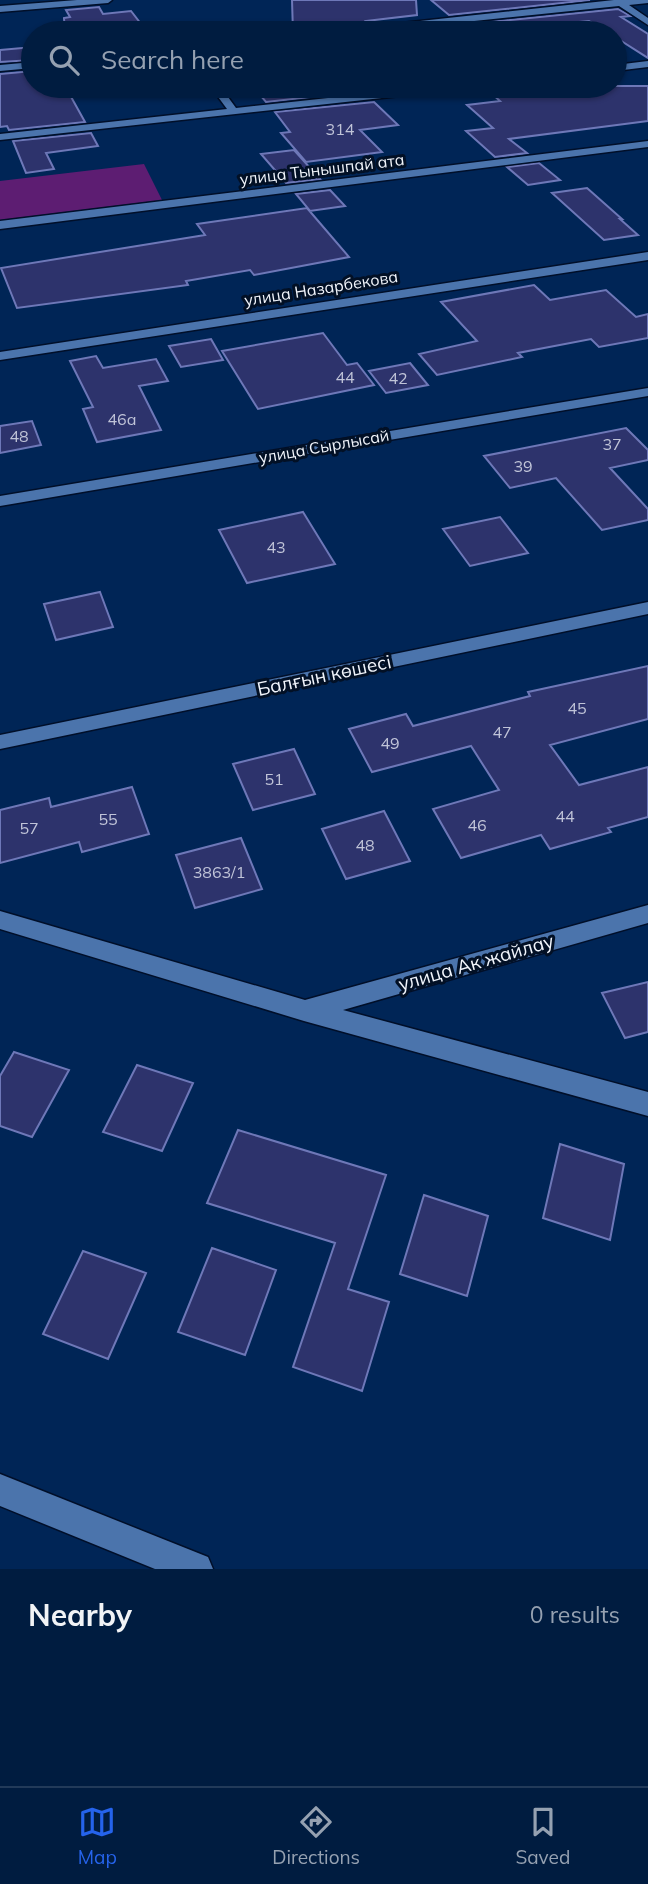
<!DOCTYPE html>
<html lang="en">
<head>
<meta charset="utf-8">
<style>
  body { margin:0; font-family:Mulish,sans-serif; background:#0a2547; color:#f1f3f6 }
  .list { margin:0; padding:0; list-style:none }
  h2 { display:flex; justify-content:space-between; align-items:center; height:91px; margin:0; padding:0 28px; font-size:30px }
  h2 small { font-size:23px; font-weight:400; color:#95a1b1 }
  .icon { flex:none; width:38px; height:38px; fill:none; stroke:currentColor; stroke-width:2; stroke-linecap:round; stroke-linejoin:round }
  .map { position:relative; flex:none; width:648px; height:1569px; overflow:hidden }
  .search { position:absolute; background:#001c40; box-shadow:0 2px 5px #0004; left:21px; right:21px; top:21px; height:77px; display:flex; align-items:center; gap:18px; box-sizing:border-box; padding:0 24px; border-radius:38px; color:#95a1b1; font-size:26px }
  .sheet { height:217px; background:#001c40 }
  nav { display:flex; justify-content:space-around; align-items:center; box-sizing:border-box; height:98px; border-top:2px solid #223a59; background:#001c40; font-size:19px; color:#95a1b1 }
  nav a { display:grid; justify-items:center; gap:4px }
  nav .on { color:#2563eb }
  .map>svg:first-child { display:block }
</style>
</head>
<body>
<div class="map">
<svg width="648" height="1569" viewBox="0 0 648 1569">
  <rect width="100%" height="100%" fill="#002556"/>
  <!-- green -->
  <path fill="#5d1d72" d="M144,164L162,200L0,220V181Z"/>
  <!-- building -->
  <path fill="#2d336c" stroke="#6e78b8" stroke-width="2" d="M292,0H416L417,15L366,21L369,24L337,27L330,33H293Z
    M431,0H590L449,15Z
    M99,7L103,14L131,11L148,33H65L64,18L70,17L66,10Z
    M618,9L630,16L621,17L648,34V58L615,37V33H609L589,21L527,27L536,33H470L460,25Z
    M33,47V60L0,62V50Z
    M33,71V86H65L85,122L9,130L7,126L0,127V74Z
    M282,86H358L364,91L266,102L255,89Z
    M523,86H648V121L509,139L527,153L495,157L466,131L493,128L467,105L500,101L491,93L527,89Z
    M374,102L398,125L360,130L382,152L306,162L281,133L290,132L275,112Z
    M91,133L98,146L46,153L54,169L26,173L13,141Z
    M294,150L320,179L286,183L261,154Z
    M539,163L560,180L528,185L507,167Z
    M587,188L622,219H620L638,235L604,240L552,193Z
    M330,190L345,206L310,211L296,194Z
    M307,208L349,257L254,275L250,270L186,281L188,285L17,308L1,268L205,235L197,224Z
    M534,285L550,300L606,290L636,317L648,314V338L599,347L591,339L518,353L522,357L437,375L419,354L477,341L441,302Z
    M323,333L347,365L357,363L374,385L258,409L222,351Z
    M211,339L223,360L181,367L169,346Z
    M96,356L103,368L156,359L168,381L139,386L161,430L97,442L83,409L93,407L70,361Z
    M410,363L428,385L386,393L369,371Z
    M32,421L41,445L0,453V426Z
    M626,428L648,450V460L610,468L648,509V520L602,530L556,478L510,488L484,456Z
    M303,512L335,564L247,583L219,530Z
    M500,517L528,553L470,566L443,529Z
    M100,592L113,627L56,640L44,604Z
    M648,666V719L550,745L579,785L648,767V817L608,828L611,832L550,849L541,835L461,858L433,809L499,790L471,746L372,772L349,729L406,714L413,726L530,696L528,692Z
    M294,749L315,794L253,810L233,764Z
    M132,787L149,834L82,852L79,842L0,863V810L49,798L51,807Z
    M384,811L410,861L346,879L322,829Z
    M241,838L262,889L195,908L176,855Z
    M648,982V1032L625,1038L602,993Z
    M14,1052L69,1070L32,1137L0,1126V1076Z
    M137,1065L193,1083L162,1151L103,1132Z
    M238,1130L386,1175L348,1289L389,1302L362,1391L293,1367L335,1243L207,1203Z
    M560,1144L624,1164L610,1240L543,1218Z
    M424,1195L488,1216L467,1296L400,1274Z
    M212,1248L276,1270L245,1355L178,1332Z
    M83,1251L146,1273L108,1359L43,1334Z"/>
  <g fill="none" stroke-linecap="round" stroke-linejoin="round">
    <defs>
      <path id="street" d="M77,0H112L108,3L0,12V6Z
        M614,0H648V3L629,5L648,18V25L619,6L360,33H332L337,30Z
        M648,61V67L615,71V65Z
        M33,62V68L0,71V65Z
        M210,86H220L236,108L439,86H469L464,89L0,140V134L227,109Z
        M648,141V147L0,229V221Z
        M648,252V260L0,360V352Z
        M648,388V396L0,506V496Z
        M648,602V614L0,749V735Z
        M648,905V923L343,1010L648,1092V1116L304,1021L0,929V911L305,1000Z
        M0,1474L208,1557L213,1569H155L0,1506Z"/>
    </defs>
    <!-- street casing -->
    <use href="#street" stroke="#000f29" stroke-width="3"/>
    <!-- street -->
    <use href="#street" fill="#4b74ac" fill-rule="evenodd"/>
  </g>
  <g text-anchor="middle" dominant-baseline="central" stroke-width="6" stroke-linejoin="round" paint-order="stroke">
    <!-- number labels -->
    <g font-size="16" fill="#c0c4d8">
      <text x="340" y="129">314</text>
      <text x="345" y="377">44</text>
      <text x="398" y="378">42</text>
      <text x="122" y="419">46а</text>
      <text x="19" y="436">48</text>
      <text x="612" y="444">37</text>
      <text x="523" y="466">39</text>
      <text x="276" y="547">43</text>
      <text x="577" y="708">45</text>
      <text x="502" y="732">47</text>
      <text x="390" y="743">49</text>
      <text x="274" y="779">51</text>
      <text x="565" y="816">44</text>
      <text x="108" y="819">55</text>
      <text x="477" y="825">46</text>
      <text x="29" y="828">57</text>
      <text x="365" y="845">48</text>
      <text x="219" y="872">3863/1</text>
    </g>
    <!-- far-street labels -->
    <g font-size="16" fill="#f1f5fc" stroke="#021025">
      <text transform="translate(322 169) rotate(-7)">улица Тынышпай ата</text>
      <text transform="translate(321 288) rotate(-9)">улица Назарбекова</text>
      <text transform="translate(324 446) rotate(-10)">улица Сырлысай</text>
    </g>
    <!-- street labels -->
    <g font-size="19" fill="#f1f5fc" stroke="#021025">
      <text transform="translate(324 675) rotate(-12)">Балғын көшесі</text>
      <text transform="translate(476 962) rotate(-16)">улица Ак жайлау</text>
    </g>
  </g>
</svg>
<div class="search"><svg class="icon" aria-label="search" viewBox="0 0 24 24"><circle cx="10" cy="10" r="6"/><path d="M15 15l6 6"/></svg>Search here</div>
</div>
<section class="sheet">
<h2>Nearby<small>0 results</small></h2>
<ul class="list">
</ul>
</section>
<nav>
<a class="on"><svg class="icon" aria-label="map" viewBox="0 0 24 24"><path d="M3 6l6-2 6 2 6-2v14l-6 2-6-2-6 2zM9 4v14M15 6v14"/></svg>Map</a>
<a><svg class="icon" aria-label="directions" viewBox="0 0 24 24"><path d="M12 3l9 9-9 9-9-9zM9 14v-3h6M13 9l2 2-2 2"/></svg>Directions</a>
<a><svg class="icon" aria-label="saved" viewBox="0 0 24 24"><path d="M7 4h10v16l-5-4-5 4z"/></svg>Saved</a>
</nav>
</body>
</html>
